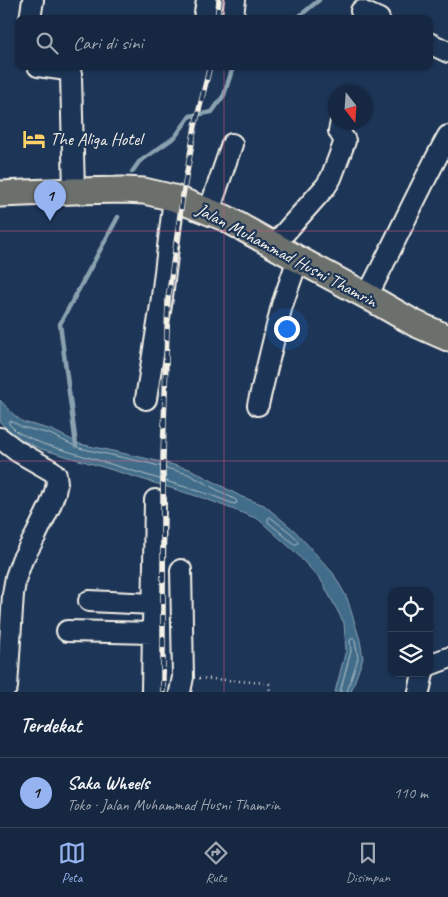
<!DOCTYPE html>
<html lang="id">
<head>
<meta charset="utf-8">
<style>
  body { margin:0; font-family:Caveat,sans-serif; background:#1f3048; color:#f1f3f6 }
  .controls { position:absolute; right:15px; bottom:15px; display:grid; overflow:hidden; border-radius:10px; box-shadow:0 1px 4px #0004 }
  .controls button { width:45px; height:45px; display:grid; place-items:center; padding:0; border:0; border-bottom:1px solid #35445a; background:#162841; color:#f1f3f6; font:25px sans-serif }
  .compass { position:absolute; left:328px; top:85px; width:45px; height:45px; border-radius:50%; background:#162841; box-shadow:0 1px 4px #0004; rotate:163deg }
  .you { position:absolute; left:286px; top:328px; width:18px; height:18px; margin:-12px; border:4px solid #fff; border-radius:50%; background:#1a73e8; box-shadow:0 0 0 8px #1a73e833 }
  .badge { display:grid; place-items:center; width:32px; height:32px; border-radius:50%; background:#95b2f1; color:#111; font-size:16px; font-weight:700 }
  .pin { position:absolute; translate:-50% -41px; filter:drop-shadow(0 1px 2px #0008) }
  .pin::after { content:''; position:absolute; top:26px; width:18px; height:15px; background:inherit; clip-path:polygon(0 0,100% 0,50% 100%) }
  .list { margin:0; padding:0; list-style:none }
  h2 { display:flex; justify-content:space-between; align-items:center; height:65px; margin:0; padding:0 20px; font-size:21px }
  h2 small { font-size:16px; font-weight:400; color:#9ea6b1 }
  .list li { display:grid; grid-template-columns:32px 1fr auto; gap:15px; align-items:center; box-sizing:border-box; height:70px; padding:0 20px; border-top:1px solid #35445a }
  .list b { display:block; font-size:19px; white-space:nowrap }
  .list p { margin:0; font-size:16px; white-space:nowrap; color:#9ea6b1 }
  .list em { font-size:16px; font-style:normal; color:#9ea6b1 }
  .icon { flex:none; width:28px; height:28px; fill:none; stroke:currentColor; stroke-width:2; stroke-linecap:round; stroke-linejoin:round }
  .map { position:relative; flex:none; width:448px; height:692px; overflow:hidden }
  .search { position:absolute; background:#162841; box-shadow:0 1px 4px #0004; left:15px; right:15px; top:15px; height:55px; display:flex; align-items:center; gap:12px; box-sizing:border-box; padding:0 18px; border-radius:10px; color:#9ea6b1; font-size:19px }
  .sheet { height:135px; background:#162841 }
  nav { display:flex; justify-content:space-around; align-items:center; box-sizing:border-box; height:70px; border-top:1px solid #35445a; background:#162841; font-size:14px; color:#9ea6b1 }
  nav a { display:grid; justify-items:center; gap:2px }
  nav .on { color:#95b2f1 }
  .map>svg:first-child { display:block }
</style>
</head>
<body>
<div class="map">
<svg width="448" height="692" viewBox="0 0 448 692">
  <rect width="100%" height="100%" fill="#1d3557"/>
  <filter id="ink" filterUnits="userSpaceOnUse"><feTurbulence type="fractalNoise" baseFrequency=".02" numOctaves="2"/><feDisplacementMap in="SourceGraphic" scale="10" xChannelSelector="R" yChannelSelector="G"/><feConvolveMatrix kernelMatrix="1 2 1 2 8 2 1 2 1" color-interpolation-filters="sRGB"/></filter>
  <g filter="url(#ink)">
    <!-- water -->
    <path fill="#436d8a" stroke="#8aa2b0" d="M0,400L15,416L23,422L52,430L80,444L149,459L190,469L242,497L264,505L295,531L333,573L347,598L360,640L363,658L351,692H335L346,650L344,623L321,580L294,551L258,519L206,499L93,464L41,449L14,436L0,422Z"/>
    <g fill="none" stroke-linecap="round" stroke-linejoin="round">
      <!-- shore -->
      <path stroke="#adbcc2" stroke-width="1" d="M11,421L22,427L50,434L79,448L148,463L188,474L236,500L237,503L234,504L208,494L94,459L43,444L17,432L9,424V422Z
        M270,517L292,534L298,541L297,544H294L268,522V519Z
        M340,692L351,651L350,640L353,638L355,641L358,658L347,692"/>
      <!-- stream -->
      <path stroke="#8aa2b0" stroke-width="4.5" d="M296,19L319,0
        M132,172L139,162L175,137L190,116L212,112L224,95L232,70L237,66
        M76,445L60,324L118,217"/>
      <defs>
        <path id="minor" d="M361,11L379,19
          M233,15L235,0
          M30,19L33,0
          M204,19L207,0
          M429,43L448,52
          M38,66L67,70L71,74V76L74,191
          M209,211L232,144
          M274,245L326,186L331,178L345,141L339,131L341,122
          M367,296C395,243 419,188 448,136
          M146,399L161,305L174,198
          M258,405L282,305L298,259
          M0,438L17,451L52,471L56,475L57,483L55,492L50,506L36,535L22,560L16,577L13,594L7,687
          M89,601L153,604
          M67,631L153,633
          M429,665L448,658
          M152,692L155,500
          M180,692L183,677L181,570
          M419,692L423,673"/>
        <path id="major" d="M0,194L74,191L123,190L144,191L174,198L225,218L298,259L367,296L414,323L448,338"/>
      </defs>
      <!-- minor casing -->
      <use href="#minor" stroke="#f4f1e8" stroke-width="24"/>
      <!-- major casing -->
      <use href="#major" stroke="#f4f1e8" stroke-width="29"/>
      <!-- path -->
      <path stroke="#f4f1e8" stroke-width="2.5" stroke-dasharray="1 4" stroke-linecap="butt" d="M199,678L265,683L269,684L270,692"/>
      <!-- minor -->
      <use href="#minor" stroke="#1d3557" stroke-width="20"/>
      <!-- major -->
      <use href="#major" stroke="#6c706d" stroke-width="25"/>
      <defs>
        <path id="rail" d="M217,19L219,0
          M163,692V457L168,299L182,201L195,126L210,66"/>
      </defs>
      <!-- rail casing -->
      <use href="#rail" stroke="#f4f1e8" stroke-width="5.5"/>
      <!-- rail -->
      <use href="#rail" stroke="#1d3557" stroke-width="4" stroke-dasharray="11" stroke-linecap="butt"/>
    </g>
  </g>
  <!-- grid -->
  <path fill="none" stroke="#d15985" stroke-width="1" stroke-opacity="0.55" d="M224,0V19M224,66V692M0,231H448M0,461H448"/>
  <!-- icons -->
  <defs>
    <symbol id="hotel-bare" viewBox="-9 -9 18 18"><path d="M-6-4.5h1.5V1H6V5H4.5V3h-9V5H-6ZM-4 0a1.8 1.8 0 1 1 3.6 0ZM.5 0V-2.5h3Q6-2.5 6 0Z" fill="#ffd166" stroke="#1d3557" stroke-width="2.5" paint-order="stroke"/></symbol>
  </defs>
  <g fill-rule="evenodd">
    <use href="#hotel-bare" x="18" y="123" width="32" height="32"/>
  </g>
  <g text-anchor="middle" dominant-baseline="central" stroke-width="4.5" stroke-linejoin="round" paint-order="stroke">
    <!-- poi labels -->
    <g font-size="18" fill="#f4f1e8" stroke="#1d3557" text-anchor="start">
      <text x="50" y="139">The Aliga Hotel</text>
    </g>
    <!-- street labels -->
    <g font-size="18" fill="#f4f1e8" stroke="#1d3557">
      <text transform="translate(287 255) rotate(28)">Jalan Muhammad Husni Thamrin</text>
    </g>
  </g>
</svg>
<div class="controls">
<button><svg class="icon" aria-label="locate" viewBox="0 0 24 24"><circle cx="12" cy="12" r="6"/><path d="M12 2v4M12 18v4M2 12h4M18 12h4"/></svg></button>
<button><svg class="icon" aria-label="layers" viewBox="0 0 24 24"><path d="M12 4l9 5-9 5-9-5zM3 14l9 5 9-5"/></svg></button>
</div>
<svg class="compass" viewBox="-18 -18 36 36"><path d="M0-13l5 13h-10z" fill="#e53935"/><path d="M0 13l5-13h-10z" fill="#9ea6b1"/></svg>
<div class="you"></div>
<div class="pin badge" style="left:50px;top:221px">1</div>
<div class="search"><svg class="icon" aria-label="search" viewBox="0 0 24 24"><circle cx="10" cy="10" r="6"/><path d="M15 15l6 6"/></svg>Cari di sini</div>
</div>
<section class="sheet">
<h2>Terdekat<small></small></h2>
<ul class="list">
<li><span class="badge">1</span><div><b>Saka Wheels</b><p>Toko · Jalan Muhammad Husni Thamrin</p></div><em>110 m</em></li>
</ul>
</section>
<nav>
<a class="on"><svg class="icon" aria-label="map" viewBox="0 0 24 24"><path d="M3 6l6-2 6 2 6-2v14l-6 2-6-2-6 2zM9 4v14M15 6v14"/></svg>Peta</a>
<a><svg class="icon" aria-label="directions" viewBox="0 0 24 24"><path d="M12 3l9 9-9 9-9-9zM9 14v-3h6M13 9l2 2-2 2"/></svg>Rute</a>
<a><svg class="icon" aria-label="saved" viewBox="0 0 24 24"><path d="M7 4h10v16l-5-4-5 4z"/></svg>Disimpan</a>
</nav>
</body>
</html>
